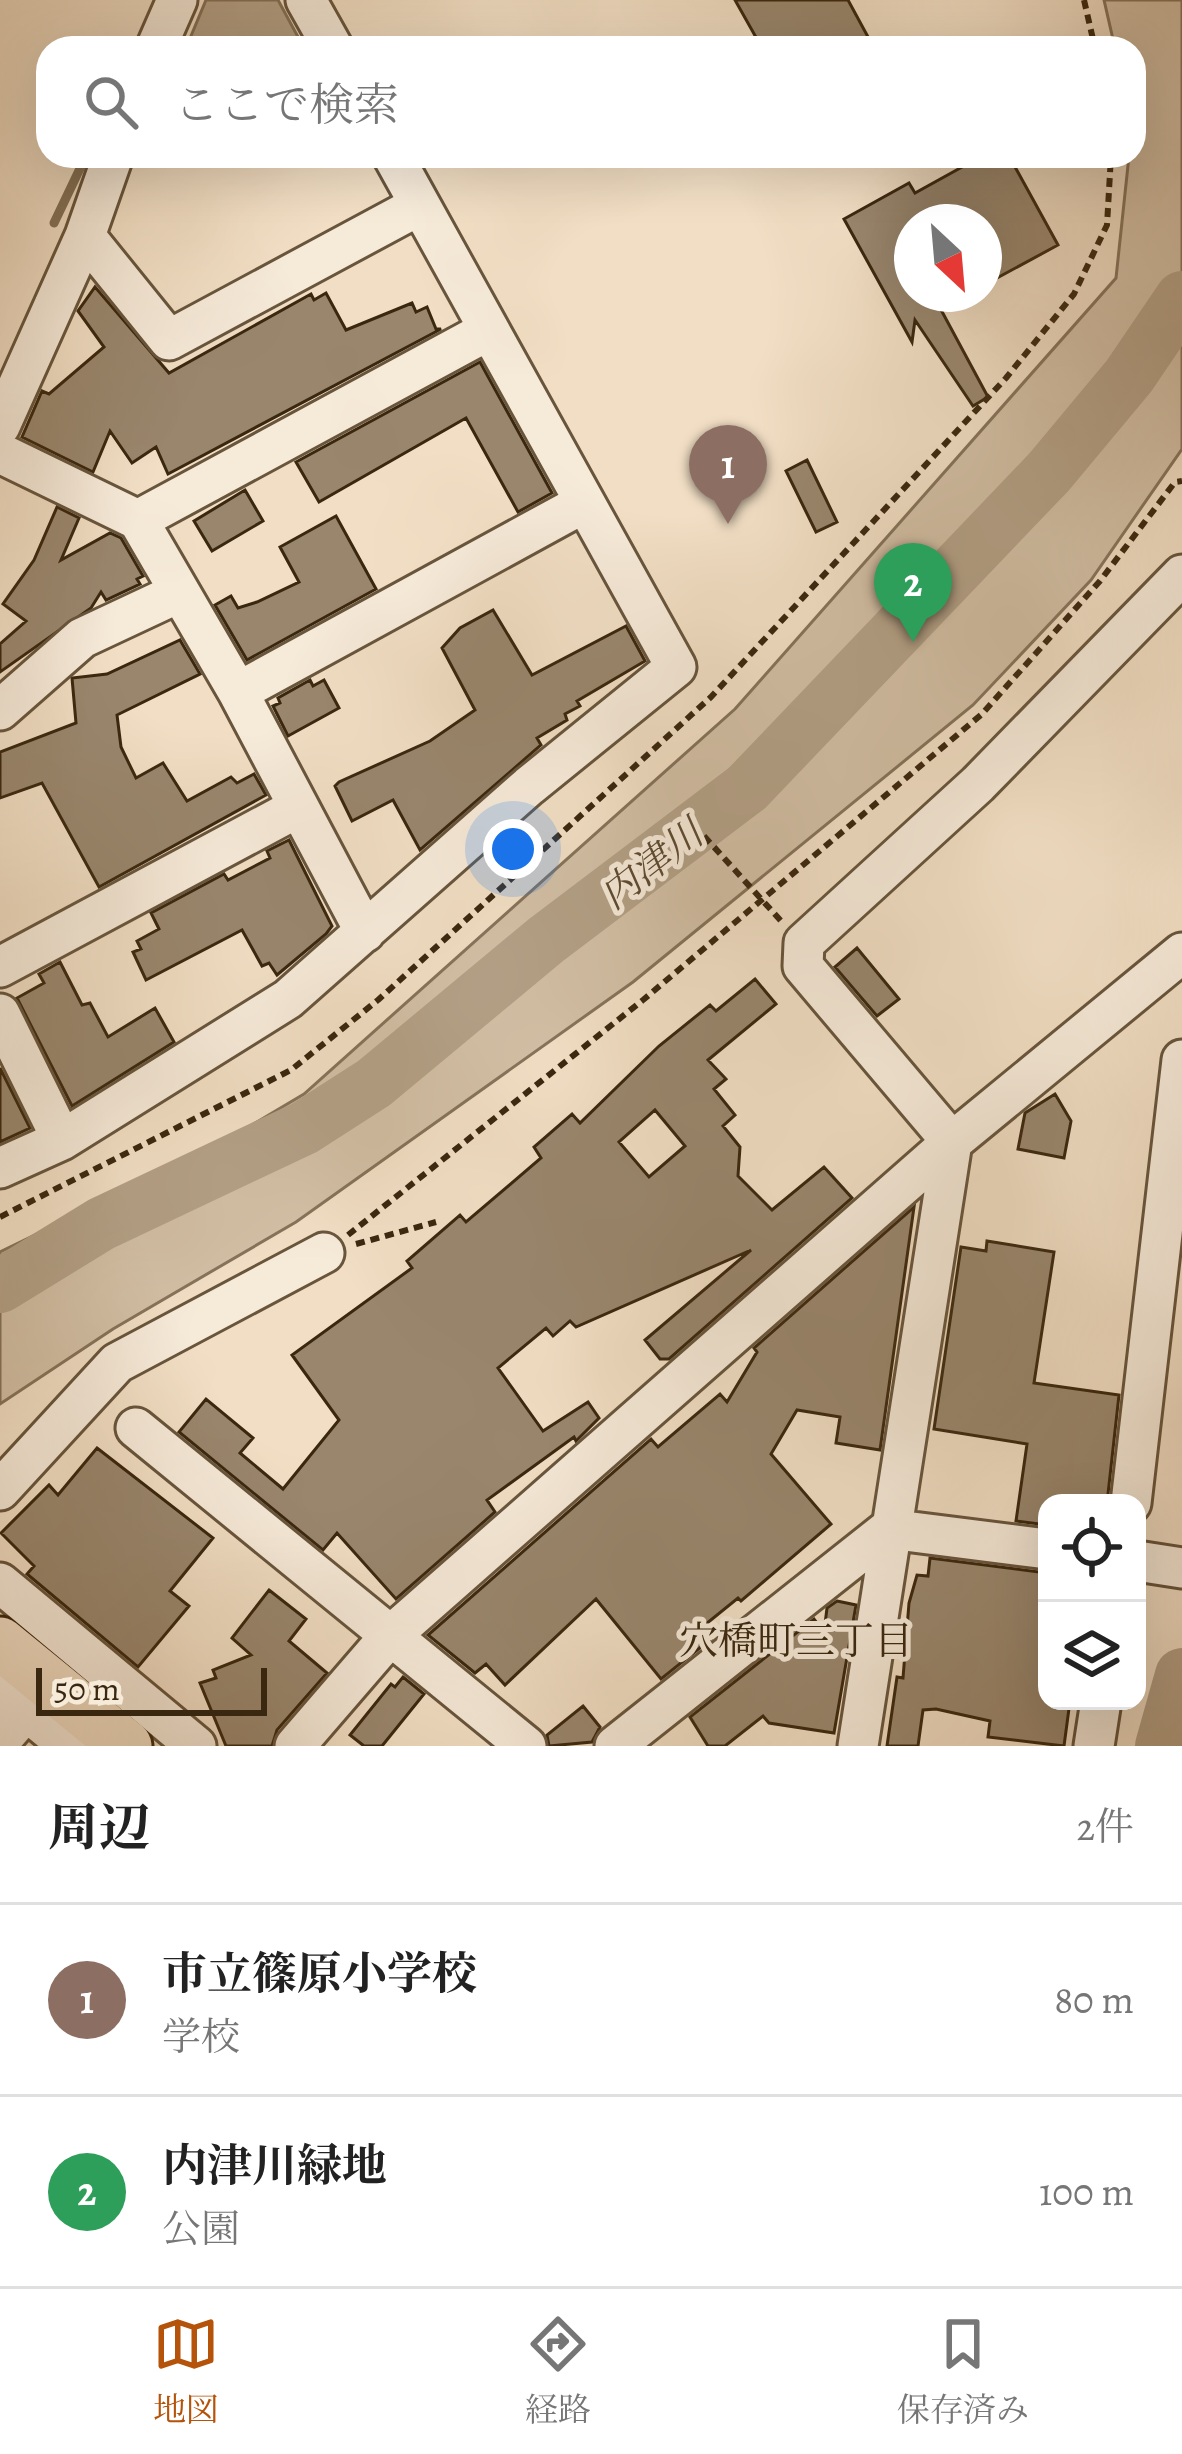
<!DOCTYPE html>
<html lang="ja">
<head>
<meta charset="utf-8">
<style>
  body { margin:0; font-family:Alegreya,"Noto Serif JP",serif; background:#f2f2f2; color:#222 }
  .controls { position:absolute; right:36px; bottom:36px; display:grid; overflow:hidden; border-radius:24px; box-shadow:0 12px 48px #0002 }
  .controls button { width:108px; height:108px; display:grid; place-items:center; padding:0; border:0; border-bottom:3px solid #e0e0e0; background:#fff; color:#222; font:60px sans-serif }
  .compass { position:absolute; left:894px; top:204px; width:108px; height:108px; border-radius:50%; background:#fff; box-shadow:0 12px 48px #0002; rotate:154deg }
  .scale { position:absolute; left:36px; bottom:30px; width:231px; box-sizing:border-box; padding-left:12px; border:6px solid #3a270f; border-top:0; font-size:33px; line-height:42px; white-space:nowrap; color:#3a270f; -webkit-text-stroke:9px #f6ead9; paint-order:stroke }
  .you { position:absolute; left:513px; top:849px; width:42px; height:42px; margin:-30px; border:9px solid #fff; border-radius:50%; background:#1a73e8; box-shadow:0 0 0 18px #1a73e833 }
  .badge { display:grid; place-items:center; width:78px; height:78px; border-radius:50%; background:#b45309; color:#fff; font-size:39px; font-weight:700 }
  .pin { position:absolute; translate:-50% -99px; filter:drop-shadow(0 3px 6px #0008) }
  .pin::after { content:''; position:absolute; top:63px; width:42px; height:36px; background:inherit; clip-path:polygon(0 0,100% 0,50% 100%) }
  .list { margin:0; padding:0; list-style:none }
  h2 { display:flex; justify-content:space-between; align-items:center; height:156px; margin:0; padding:0 48px; font-size:51px }
  h2 small { font-size:39px; font-weight:400; color:#767676 }
  .list li { display:grid; grid-template-columns:78px 1fr auto; gap:36px; align-items:center; box-sizing:border-box; height:192px; padding:0 48px; border-top:3px solid #e0e0e0 }
  .list b { display:block; font-size:45px; white-space:nowrap }
  .list p { margin:0; font-size:39px; white-space:nowrap; color:#767676 }
  .list em { font-size:39px; font-style:normal; color:#767676 }
  .icon { flex:none; width:66px; height:66px; fill:none; stroke:currentColor; stroke-width:2; stroke-linecap:round; stroke-linejoin:round }
  .map { position:relative; flex:none; width:1182px; height:1746px; overflow:hidden }
  .search { position:absolute; background:#fff; box-shadow:0 12px 48px #0002; left:36px; right:36px; top:36px; height:132px; display:flex; align-items:center; gap:30px; box-sizing:border-box; padding:0 42px; border-radius:36px; color:#767676; font-size:45px }
  .sheet { height:540px; background:#fff }
  nav { display:flex; justify-content:space-around; align-items:center; box-sizing:border-box; height:168px; border-top:3px solid #e0e0e0; background:#fff; font-size:33px; color:#767676 }
  nav a { display:grid; justify-items:center; gap:6px }
  nav .on { color:#b45309 }
  .map>svg:first-child { display:block }
</style>
</head>
<body>
<div class="map">
<svg width="1182" height="1746" viewBox="0 0 1182 1746">
  <rect width="100%" height="100%" fill="#f1dec4"/>
  <filter id="stains"><feTurbulence type="fractalNoise" baseFrequency=".00167" numOctaves="4"/><feColorMatrix values="0 0 0 0 .2 0 0 0 0 .09 0 0 0 0 .02 0 0 0 .5 -.17"/></filter>
  <radialGradient id="worn" r=".72"><stop offset=".6" stop-color="#630" stop-opacity="0"/><stop offset="1" stop-color="#630" stop-opacity=".3"/></radialGradient>
  <!-- green -->
  <path fill="#d2bfa5" stroke="#86735a" stroke-width="3" d="M1104,0H1182V449L1091,580L973,705L633,982L296,1222L113,1329L0,1404V1252L208,1151L304,1094L735,709L1116,278L1129,156H1134V48H1115Z"/>
  <!-- water -->
  <path fill="#b3a086" stroke="#837056" stroke-width="3" d="M206,0H278L304,48H186Z"/>
  <g fill="none" stroke-linecap="round" stroke-linejoin="round">
    <!-- stream -->
    <path stroke="#837056" stroke-width="9" d="M54,223L86,156"/>
    <!-- river -->
    <path stroke="#b3a086" stroke-width="54" d="M0,1286L101,1224L304,1128L374,1083L546,940L747,788L1049,472L1129,376L1182,298
      M1162,1746L1182,1675"/>
  </g>
  <!-- building -->
  <path fill="#99866d" stroke="#3a270f" stroke-width="3" fill-rule="evenodd" d="M735,0H848L874,48H762Z
    M982,156H1009L1058,245L984,285V222H912V294H959L939,306L988,397L973,406L915,320L912,342L844,219L909,183L915,193Z
    M95,287L169,373L311,294L314,300L326,293L346,330L412,303L416,312L427,307L436,329H441L168,474L156,447L132,463L110,431L93,472L22,437L42,391L49,394L104,347L78,311Z
    M480,362L552,493L518,512L466,418L319,502L296,462Z
    M807,460L837,522L816,532L786,471Z
    M245,490L263,521L212,551L194,521Z
    M57,507L79,518L61,560L110,533L121,538L143,576L137,579L140,584L106,600L101,592L91,608L0,672V644L26,621L3,604L34,560Z
    M336,516L376,589L247,660L215,605L231,596L238,608L257,602L299,582L280,547Z
    M493,610L532,675L626,626L645,661L577,701L580,706L565,714L567,720L537,738L541,745L420,850L393,800L352,821L335,786L339,782L430,741L475,710L442,648L460,628Z
    M180,640L200,674L117,715L121,747L136,778L163,763L187,801L231,777L237,783L254,774L266,795L99,887L42,783L0,798V752L76,723L72,678L107,674Z
    M310,680L313,686L324,680L339,708L288,736L273,706L280,703L278,698Z
    M289,840L332,926L326,934L277,975L269,963L262,966L242,930L146,980L133,952L141,949L137,941L159,929L151,913L224,874L228,880L270,858L267,851Z
    M857,948L899,999L877,1016L835,967Z
    M60,962L82,1005L90,1003L108,1037L155,1008L174,1042L72,1106L17,998L44,983L39,974Z
    M755,979L776,1004L708,1060L726,1079L714,1089L735,1115L723,1126L740,1147L738,1176L772,1210L824,1167L852,1198L669,1359H660L645,1340L751,1250L576,1327L570,1321L553,1336L546,1328L498,1368L543,1431L588,1402L599,1418L576,1441L574,1437L487,1500L495,1512L396,1599L337,1533L323,1550L179,1432L206,1399L253,1438L240,1453L283,1489L339,1420L292,1355L412,1268L407,1261L460,1215L466,1222L541,1158L534,1147L572,1114L580,1123L659,1046L710,1005L716,1011ZM655,1110L685,1146L649,1177L619,1142Z
    M0,1068L30,1128L0,1142Z
    M1055,1094L1071,1121L1064,1158L1018,1149L1025,1113Z
    M914,1207L880,1450L836,1443L840,1417L797,1410L771,1454L831,1524L741,1601L738,1598L701,1628L711,1639L661,1679L596,1599L505,1685L486,1664L475,1673L428,1635L651,1439L658,1447L720,1394L727,1402L757,1352L754,1348Z
    M987,1241L1054,1252L1034,1383L1119,1395L1107,1503H1047V1525L1016,1521L1027,1444L934,1429L961,1247L986,1251Z
    M97,1448L213,1538L170,1591L189,1606L138,1667L27,1574L34,1566L1,1533L49,1485L58,1495Z
    M930,1558L1047,1573V1701H1070L1064,1746L988,1737L990,1721L936,1709L923,1710L918,1746H887L897,1677L903,1678L909,1603L917,1575L928,1576Z
    M269,1590L306,1619L289,1641L327,1673L277,1730L272,1746H226L200,1683L216,1678L213,1670L251,1655L232,1638Z
    M837,1601L856,1605L834,1733L769,1723L763,1716L725,1746H708L690,1717L814,1619L824,1632L827,1608Z
    M403,1677L424,1694L382,1746H364L350,1735L391,1684L395,1687Z
    M583,1706L600,1727L592,1742L549,1746L547,1735Z"/>
  <g fill="none" stroke-linecap="round" stroke-linejoin="round">
    <defs>
      <path id="minor" d="M306,0L333,48
        M156,48L177,0
        M85,236L169,340L420,205
        M0,426L85,236L113,156
        M0,453L138,520L238,692L365,932
        M138,520L489,330
        M238,692L584,503
        M0,710L82,638L178,593
        M0,967L297,808
        M0,1014L62,1140
        M0,1168L62,1140L288,999L529,786L676,667L393,156
        M136,1428L526,1746
        M0,1490L117,1363L324,1253
        M1131,1503L1182,1060
        M1137,1561L1182,1568
        M0,1583L196,1746
        M0,1689L69,1746
        M0,1741L26,1711
        M295,1746L389,1637L952,1142L1182,953
        M615,1746L889,1529L1047,1549
        M858,1746L952,1142L803,966L804,943L978,784L1182,575
        M1094,1746L1101,1701"/>
      <path id="major" d="M0,1643L126,1746"/>
    </defs>
    <!-- minor casing -->
    <use href="#minor" stroke="#68553c" stroke-width="45"/>
    <!-- major casing -->
    <use href="#major" stroke="#3a270f" stroke-width="57"/>
    <!-- path -->
    <path stroke="#3a270f" stroke-width="6" stroke-dasharray="9 6" stroke-linecap="butt" d="M1084,0L1095,48
      M704,836L782,922
      M0,1217L291,1070L378,1000L711,697L1006,378L1074,294L1107,225L1111,156
      M348,1235L643,1000L982,714L1100,581L1175,482L1182,481
      M356,1244L436,1222"/>
    <!-- minor -->
    <use href="#minor" stroke="#f6ead9" stroke-width="39"/>
    <!-- major -->
    <use href="#major" stroke="#f1dec4" stroke-width="51"/>
  </g>
  <g text-anchor="middle" dominant-baseline="central" stroke-width="10" stroke-linejoin="round" paint-order="stroke">
    <!-- water labels -->
    <g font-size="39" font-style="italic" fill="#5e4b33" stroke="#f6ead9">
      <text transform="translate(651 864) rotate(-38)">内津川</text>
    </g>
    <!-- neighbourhood labels -->
    <g font-size="39" fill="#3a270f" stroke="#f6ead9">
      <text x="796" y="1640">穴橋町三丁目</text>
    </g>
  </g>
  <rect width="100%" height="100%" filter="url(#stains)"/>
  <rect width="100%" height="100%" fill="url(#worn)"/>
</svg>
<div class="controls">
<button><svg class="icon" aria-label="locate" viewBox="0 0 24 24"><circle cx="12" cy="12" r="6"/><path d="M12 2v4M12 18v4M2 12h4M18 12h4"/></svg></button>
<button><svg class="icon" aria-label="layers" viewBox="0 0 24 24"><path d="M12 4l9 5-9 5-9-5zM3 14l9 5 9-5"/></svg></button>
</div>
<svg class="compass" viewBox="-18 -18 36 36"><path d="M0-13l5 13h-10z" fill="#e53935"/><path d="M0 13l5-13h-10z" fill="#767676"/></svg>
<div class="scale">50 m</div>
<div class="you"></div>
<div class="pin badge" style="left:728px;top:524px;background:#8d6e63">1</div>
<div class="pin badge" style="left:913px;top:642px;background:#2e9e5b">2</div>
<div class="search"><svg class="icon" aria-label="search" viewBox="0 0 24 24"><circle cx="10" cy="10" r="6"/><path d="M15 15l6 6"/></svg>ここで検索</div>
</div>
<section class="sheet">
<h2>周辺<small>2件</small></h2>
<ul class="list">
<li><span class="badge" style="background:#8d6e63">1</span><div><b>市立篠原小学校</b><p>学校</p></div><em>80 m</em></li>
<li><span class="badge" style="background:#2e9e5b">2</span><div><b>内津川緑地</b><p>公園</p></div><em>100 m</em></li>
</ul>
</section>
<nav>
<a class="on"><svg class="icon" aria-label="map" viewBox="0 0 24 24"><path d="M3 6l6-2 6 2 6-2v14l-6 2-6-2-6 2zM9 4v14M15 6v14"/></svg>地図</a>
<a><svg class="icon" aria-label="directions" viewBox="0 0 24 24"><path d="M12 3l9 9-9 9-9-9zM9 14v-3h6M13 9l2 2-2 2"/></svg>経路</a>
<a><svg class="icon" aria-label="saved" viewBox="0 0 24 24"><path d="M7 4h10v16l-5-4-5 4z"/></svg>保存済み</a>
</nav>
</body>
</html>
